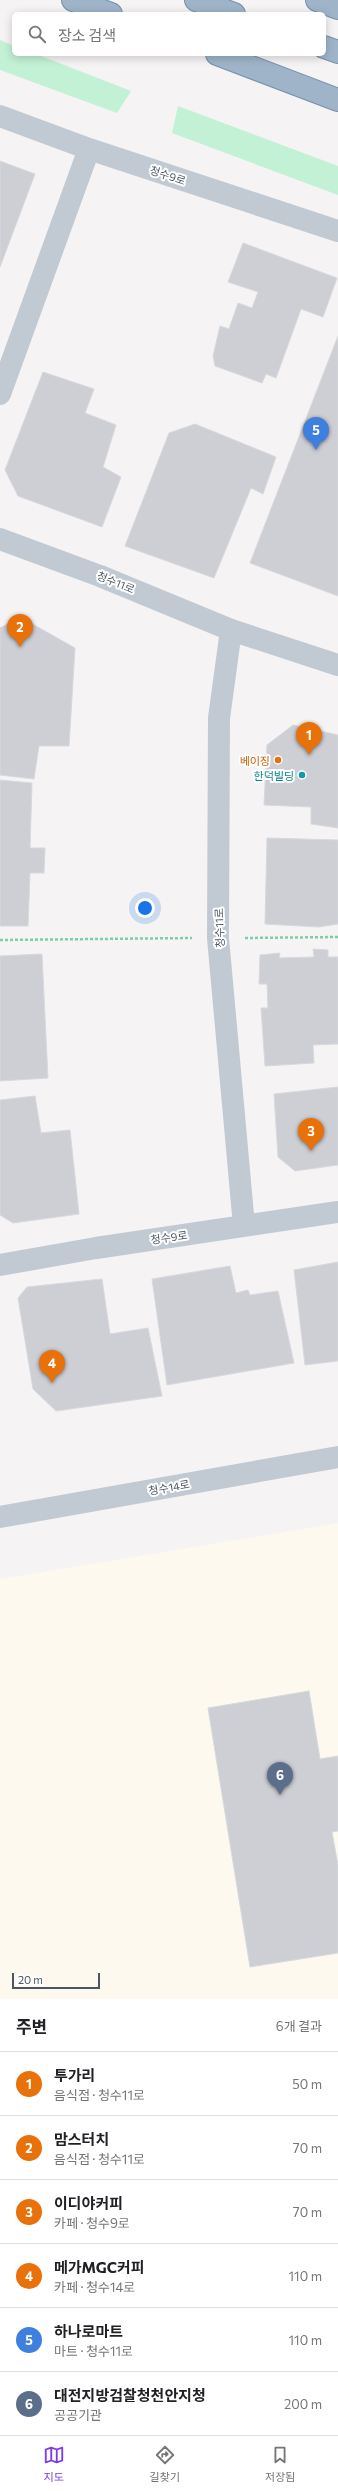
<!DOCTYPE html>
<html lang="ko">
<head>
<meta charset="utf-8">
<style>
  body { margin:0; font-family:Commissioner,"Noto Sans KR",sans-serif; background:#f2f2f2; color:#202124 }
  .scale { position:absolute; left:12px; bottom:10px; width:88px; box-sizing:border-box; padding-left:4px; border:2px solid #4a5661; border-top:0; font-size:11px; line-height:14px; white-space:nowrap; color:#4a5661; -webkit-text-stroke:3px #fff; paint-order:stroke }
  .you { position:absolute; left:145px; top:908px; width:14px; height:14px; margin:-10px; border:3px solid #fff; border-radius:50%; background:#1a73e8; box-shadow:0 0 0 6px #1a73e833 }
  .badge { display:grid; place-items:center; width:26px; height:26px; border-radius:50%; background:#7c3aed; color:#fff; font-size:13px; font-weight:700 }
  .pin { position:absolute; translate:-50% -33px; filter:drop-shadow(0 1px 2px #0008) }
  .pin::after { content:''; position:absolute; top:21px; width:14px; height:12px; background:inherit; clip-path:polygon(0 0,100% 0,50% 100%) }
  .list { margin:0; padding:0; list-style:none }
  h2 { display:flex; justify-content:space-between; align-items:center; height:52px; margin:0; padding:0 16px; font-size:17px }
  h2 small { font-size:13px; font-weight:400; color:#757577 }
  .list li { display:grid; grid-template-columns:26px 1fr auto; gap:12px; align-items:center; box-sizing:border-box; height:64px; padding:0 16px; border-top:1px solid #e0e0e0 }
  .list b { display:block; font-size:15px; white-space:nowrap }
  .list p { margin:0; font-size:13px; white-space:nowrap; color:#757577 }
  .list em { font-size:13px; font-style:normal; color:#757577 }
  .icon { flex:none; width:22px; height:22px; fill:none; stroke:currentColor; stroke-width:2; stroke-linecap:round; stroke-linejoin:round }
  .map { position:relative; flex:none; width:338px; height:1999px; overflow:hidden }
  .search { position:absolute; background:#fff; box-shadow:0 2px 10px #0003; left:12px; right:12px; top:12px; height:44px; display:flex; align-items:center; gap:10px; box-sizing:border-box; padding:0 14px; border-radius:6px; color:#757577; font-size:15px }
  .sheet { height:436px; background:#fff }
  nav { display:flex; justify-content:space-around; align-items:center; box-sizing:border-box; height:56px; border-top:1px solid #e0e0e0; background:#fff; font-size:11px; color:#757577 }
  nav a { display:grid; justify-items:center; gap:2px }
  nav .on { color:#7c3aed }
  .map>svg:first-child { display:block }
</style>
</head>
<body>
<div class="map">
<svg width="338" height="1999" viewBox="0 0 338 1999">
  <rect width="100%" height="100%" fill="#f5f3f3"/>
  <!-- commercial -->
  <path fill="#fdf9ef" d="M338,1523V1999H0V1579Z"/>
  <!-- green -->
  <path fill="#c3f1d5" d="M0,40L14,46V54H36L131,91L117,113L0,70Z
    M178,106L338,166V195L172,133Z"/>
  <!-- building -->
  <path fill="#cdcfd5" stroke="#d7d9de" d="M0,161L35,174L0,267Z
    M243,243L337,278L323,317L301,309L276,378L266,374L262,383L215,366L213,356L220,326L229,329L238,303L252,308L258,292L228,282Z
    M338,336V596L250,563Z
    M43,372L94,389L85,413L116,425L103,467L121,477L102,527L18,496L5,470Z
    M195,424L276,457L263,494L251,488L214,578L125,546L169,433Z
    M20,617L75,648L69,746H39L34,779L0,775V628Z
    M293,725L338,735V828L311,824V807L264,805L267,745Z
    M0,780L32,783L30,848H45L44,873H30L28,926H0Z
    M267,838L338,840V924L319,927L265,924Z
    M313,949L328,950V957H338V1044L313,1045L314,1063L265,1066L261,1008H268L267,984H259L260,955L280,953L279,958L314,957Z
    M42,954L48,1078L0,1081V956Z
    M338,1087V1165L295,1171L278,1157L274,1094Z
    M35,1096L41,1133L70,1130L79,1214L13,1223L0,1215V1100Z
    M338,1262V1361L305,1365L294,1270Z
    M230,1266L236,1293L248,1290L250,1295L278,1291L294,1363L167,1385L152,1279Z
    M102,1279L110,1334L148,1328L162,1396L56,1411L33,1389L18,1298L27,1287Z
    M309,1691L320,1759L338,1756V1831L332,1832L338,1865V1953L250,1967L208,1708Z"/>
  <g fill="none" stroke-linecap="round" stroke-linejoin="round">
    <defs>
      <path id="trunk" d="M73,0L111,14
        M196,0L234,14
        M317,0L338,8
        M324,47L338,52
        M217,54L338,100"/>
    </defs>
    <!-- trunk casing -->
    <use href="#trunk" stroke="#7690ad" stroke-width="24"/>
    <!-- path -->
    <path stroke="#7ad0a6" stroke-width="2.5" stroke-dasharray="3 2" stroke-linecap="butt" d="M245,938L338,937
      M0,940L192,938"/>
    <!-- minor -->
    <path stroke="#c1cad2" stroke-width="22" d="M0,116L89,149L338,231
      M0,394L89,149
      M231,630L219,718L218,938L244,1226
      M0,1265L96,1248L338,1212"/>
    <!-- tertiary -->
    <path stroke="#c1cad2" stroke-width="22" d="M0,539L100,576L231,630L338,665
      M0,1517L338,1457"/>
    <!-- trunk -->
    <use href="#trunk" stroke="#9fb4c9" stroke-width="22"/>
  </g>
  <!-- markers -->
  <circle fill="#e8710a" stroke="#fff" stroke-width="1.5" cx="278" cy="760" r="4"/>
  <circle fill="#0f9aa8" stroke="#fff" stroke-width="1.5" cx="302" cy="775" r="4"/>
  <g text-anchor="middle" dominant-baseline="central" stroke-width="4" stroke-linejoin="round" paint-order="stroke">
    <!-- street labels -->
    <g font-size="11" fill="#4a5661" stroke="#fff">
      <text transform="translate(168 175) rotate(18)">청수9로</text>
      <text transform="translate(116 582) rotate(22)">청수11로</text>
      <text transform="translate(219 928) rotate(-92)">청수11로</text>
      <text transform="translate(169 1237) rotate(-8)">청수9로</text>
      <text transform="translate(169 1487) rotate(-10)">청수14로</text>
    </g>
    <!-- food labels -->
    <g font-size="11" fill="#c56008" stroke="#fff" text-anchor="end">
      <text x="270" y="760">베이징</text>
    </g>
    <!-- culture labels -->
    <g font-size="11" fill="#0d838f" stroke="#fff" text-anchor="end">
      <text x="294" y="775">한덕빌딩</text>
    </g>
  </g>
</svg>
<div class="scale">20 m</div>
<div class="you"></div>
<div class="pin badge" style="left:309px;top:755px;background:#e8710a">1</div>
<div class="pin badge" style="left:20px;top:647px;background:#e8710a">2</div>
<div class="pin badge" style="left:311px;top:1151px;background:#e8710a">3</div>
<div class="pin badge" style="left:52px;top:1383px;background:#e8710a">4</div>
<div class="pin badge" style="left:316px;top:450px;background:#3f7fe0">5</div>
<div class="pin badge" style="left:280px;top:1795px;background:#5c6f8a">6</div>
<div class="search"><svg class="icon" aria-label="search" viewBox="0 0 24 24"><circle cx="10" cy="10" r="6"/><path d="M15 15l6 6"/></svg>장소 검색</div>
</div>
<section class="sheet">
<h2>주변<small>6개 결과</small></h2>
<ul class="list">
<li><span class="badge" style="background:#e8710a">1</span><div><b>투가리</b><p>음식점 · 청수11로</p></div><em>50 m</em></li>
<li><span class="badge" style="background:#e8710a">2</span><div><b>맘스터치</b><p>음식점 · 청수11로</p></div><em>70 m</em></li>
<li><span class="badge" style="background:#e8710a">3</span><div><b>이디야커피</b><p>카페 · 청수9로</p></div><em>70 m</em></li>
<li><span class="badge" style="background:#e8710a">4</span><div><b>메가MGC커피</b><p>카페 · 청수14로</p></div><em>110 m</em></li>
<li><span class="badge" style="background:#3f7fe0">5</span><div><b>하나로마트</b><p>마트 · 청수11로</p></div><em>110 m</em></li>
<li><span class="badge" style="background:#5c6f8a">6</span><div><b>대전지방검찰청천안지청</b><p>공공기관</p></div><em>200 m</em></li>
</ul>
</section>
<nav>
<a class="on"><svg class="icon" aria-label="map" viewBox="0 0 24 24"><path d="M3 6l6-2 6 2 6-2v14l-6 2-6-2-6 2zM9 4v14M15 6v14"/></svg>지도</a>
<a><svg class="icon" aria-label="directions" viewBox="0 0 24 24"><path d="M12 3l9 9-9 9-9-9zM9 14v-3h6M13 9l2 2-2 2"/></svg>길찾기</a>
<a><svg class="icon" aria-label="saved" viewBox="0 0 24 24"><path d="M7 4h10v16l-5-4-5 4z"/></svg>저장됨</a>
</nav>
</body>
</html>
